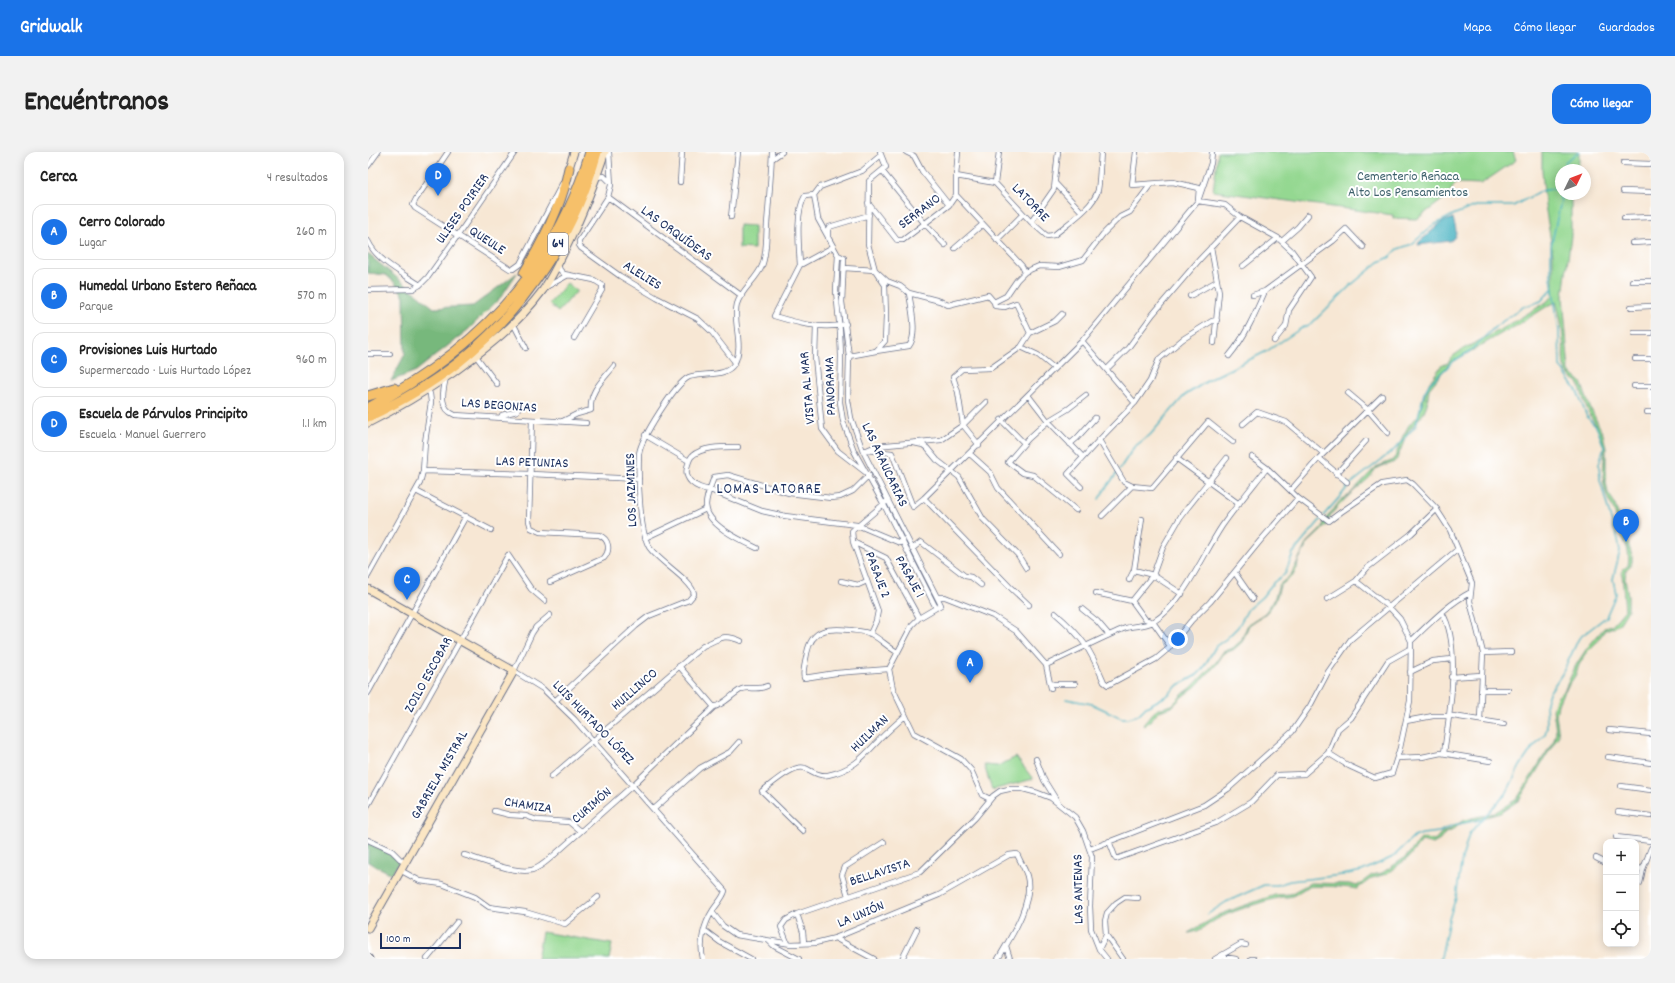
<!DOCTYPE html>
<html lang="es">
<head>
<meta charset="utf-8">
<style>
  body { margin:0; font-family:Dekko,sans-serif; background:#f2f2f2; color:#222 }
  .controls { position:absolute; right:12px; bottom:12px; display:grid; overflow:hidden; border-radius:8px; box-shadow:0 2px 10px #0003 }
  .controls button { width:36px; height:36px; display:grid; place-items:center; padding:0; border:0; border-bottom:1px solid #e0e0e0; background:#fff; color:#222; font:20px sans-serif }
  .compass { position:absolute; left:1187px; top:12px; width:36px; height:36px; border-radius:50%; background:#fff; box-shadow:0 2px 10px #0003; rotate:47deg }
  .scale { position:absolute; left:12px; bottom:10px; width:81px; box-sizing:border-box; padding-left:4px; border:2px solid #1b2f5e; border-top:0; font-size:11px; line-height:14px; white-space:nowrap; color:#1b2f5e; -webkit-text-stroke:3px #fff; paint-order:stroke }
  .you { position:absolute; left:810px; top:487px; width:14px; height:14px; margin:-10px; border:3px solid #fff; border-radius:50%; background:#1a73e8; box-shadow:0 0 0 6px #1a73e833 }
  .badge { display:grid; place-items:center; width:26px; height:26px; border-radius:50%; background:#1a73e8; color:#fff; font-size:13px; font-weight:700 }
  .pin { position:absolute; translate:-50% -33px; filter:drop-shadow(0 1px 2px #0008) }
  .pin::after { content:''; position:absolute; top:21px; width:14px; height:12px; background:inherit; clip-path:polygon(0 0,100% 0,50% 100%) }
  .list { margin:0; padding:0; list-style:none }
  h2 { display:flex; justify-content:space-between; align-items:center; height:52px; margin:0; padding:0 16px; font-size:17px }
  h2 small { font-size:13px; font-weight:400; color:#767676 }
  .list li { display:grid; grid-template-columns:26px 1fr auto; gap:12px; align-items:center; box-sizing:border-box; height:56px; margin:0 8px 8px; padding:0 8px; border:1px solid #e0e0e0; border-radius:12px }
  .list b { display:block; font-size:15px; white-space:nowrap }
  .list p { margin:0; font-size:13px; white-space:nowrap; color:#767676 }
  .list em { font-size:13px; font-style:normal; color:#767676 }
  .icon { flex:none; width:22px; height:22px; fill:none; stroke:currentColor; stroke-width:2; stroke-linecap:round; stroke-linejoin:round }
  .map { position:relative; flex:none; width:1283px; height:807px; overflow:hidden; border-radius:12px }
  header { display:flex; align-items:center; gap:24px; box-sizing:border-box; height:56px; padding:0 20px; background:#1a73e8; color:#fff }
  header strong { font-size:19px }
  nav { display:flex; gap:22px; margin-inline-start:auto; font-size:14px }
  .intro { display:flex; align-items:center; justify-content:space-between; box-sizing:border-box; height:96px; padding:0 24px }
  h1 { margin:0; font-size:28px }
  .button { padding:10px 18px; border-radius:12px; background:#1a73e8; color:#fff; font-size:14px; font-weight:700 }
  main { display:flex; gap:24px; padding:0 24px }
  aside { flex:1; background:#fff; border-radius:12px; box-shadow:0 2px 10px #0003 }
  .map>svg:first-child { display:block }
</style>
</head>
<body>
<header>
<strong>Gridwalk</strong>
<nav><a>Mapa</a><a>Cómo llegar</a><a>Guardados</a></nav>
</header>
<div class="intro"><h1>Encuéntranos</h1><a class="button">Cómo llegar</a></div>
<main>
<aside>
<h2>Cerca<small>4 resultados</small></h2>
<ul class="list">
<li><span class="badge">A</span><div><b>Cerro Colorado</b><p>Lugar</p></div><em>260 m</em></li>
<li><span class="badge">B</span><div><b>Humedal Urbano Estero Reñaca</b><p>Parque</p></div><em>570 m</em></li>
<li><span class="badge">C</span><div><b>Provisiones Luis Hurtado</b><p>Supermercado · Luis Hurtado López</p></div><em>960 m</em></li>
<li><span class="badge">D</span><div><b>Escuela de Párvulos Principito</b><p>Escuela · Manuel Guerrero</p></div><em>1.1 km</em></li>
</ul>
</aside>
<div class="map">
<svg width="1283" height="807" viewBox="0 0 1283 807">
  <rect width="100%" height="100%" fill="#fff"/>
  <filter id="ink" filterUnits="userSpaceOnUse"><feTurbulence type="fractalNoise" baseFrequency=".025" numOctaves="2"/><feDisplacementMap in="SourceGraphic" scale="8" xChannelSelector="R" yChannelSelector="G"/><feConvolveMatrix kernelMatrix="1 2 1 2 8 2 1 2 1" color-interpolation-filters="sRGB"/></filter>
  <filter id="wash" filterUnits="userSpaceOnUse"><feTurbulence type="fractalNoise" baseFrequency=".012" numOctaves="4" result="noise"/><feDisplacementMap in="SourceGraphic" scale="16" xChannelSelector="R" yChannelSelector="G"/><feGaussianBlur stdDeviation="0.9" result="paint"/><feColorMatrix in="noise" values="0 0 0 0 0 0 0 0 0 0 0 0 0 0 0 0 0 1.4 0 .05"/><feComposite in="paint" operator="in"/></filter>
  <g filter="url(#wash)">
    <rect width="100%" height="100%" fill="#f7e7d4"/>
    <!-- green -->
    <path fill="#94d891" stroke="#588478" d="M850,0H1145L1148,8L1113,32L1088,31L1077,46L1049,67L1025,66V63L845,39Z
      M1174,0H1211V10L1208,18H1193V42H1203V84L1195,144L1201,220L1213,230L1221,253L1235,282L1238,296V330L1240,341L1246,350L1250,362L1251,376L1259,388L1264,404V410L1262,415L1258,419L1257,426L1260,444V458L1252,471L1246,475L1237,478L1228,491L1218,501L1211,513L1207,524L1194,543L1190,552L1188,563L1191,583L1151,648L1132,661L1092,672L1085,678L1076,682L1072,688L1065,692L1054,689L1040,706L1018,722L1004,726L989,737C983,735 946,733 940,735C934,737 930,742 924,744C919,746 913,744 909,746C890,751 871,757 853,765C842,770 832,781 820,781L851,763L872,755L907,743L922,742L942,731L981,732L989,734L1004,723L1014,721L1038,705L1053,687L1056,686L1066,689L1069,687L1073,681L1082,677L1096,668L1126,661L1149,647L1186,588L1188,579L1185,557L1189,545L1197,537L1208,513L1219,496L1237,475L1244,473L1257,458L1254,421L1255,417L1260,414C1263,398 1256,386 1247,375C1252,361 1241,353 1238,341C1233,326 1237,312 1236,297C1234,284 1228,274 1222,263C1217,253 1214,241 1210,230C1190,219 1197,206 1195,187C1194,175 1192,162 1188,150L1178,155L1148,174L1136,180L1081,212L1061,237L1059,252L1055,262L1040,279L1029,307C1024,314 1016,312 1009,316C1006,318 1004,323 1001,326C991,335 958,361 958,374L940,391L930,409L929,416L924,424L912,434L908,447L901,458L897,462L881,473L874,490L865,498L856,501L848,513L828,534L815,544L804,555L791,559L777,574L775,573L784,562L790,557L804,553L816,541L823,536L849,509L855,500L865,496L873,489L880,472L897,461L906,448L911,433L923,423L938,392L955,375L956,369L973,348L980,344L1008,315L1026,308L1035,284L1041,273L1050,264L1061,231L1074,213L1080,211L1085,204L1095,197L1134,177L1177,151L1185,144V103L1177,53L1174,18Z
      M371,73L386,74V97L371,96Z
      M199,131L209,139L190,160L181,152Z
      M648,605L665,627L624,638L616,613L630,614Z
      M174,780L244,792L241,807H169Z"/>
    <!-- forest -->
    <path fill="#77b87b" stroke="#49746c" d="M0,102L66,156L105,154L149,121L133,145L101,177L48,219L23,229L37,202L36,144L27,131L18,123L0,121Z
      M0,691L19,700L31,710L24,722L0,710Z"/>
    <!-- water -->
    <path fill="#43b0c0" stroke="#2f708f" d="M1085,66C1087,75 1092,84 1082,89L1050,93L1051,90L1074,70Z"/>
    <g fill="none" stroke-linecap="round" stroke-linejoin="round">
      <!-- stream -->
      <path stroke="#43b0c0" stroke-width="1.5" d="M1195,18L1198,9L1211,0
        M751,318L766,295L782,283L816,244L842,227L899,199L932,177L943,172L983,133L1011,110L1022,105L1030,97L1044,92L1064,74L1087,62L1108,54H1145L1173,39L1189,36
        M731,347C736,337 743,330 749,321
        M956,363C964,353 973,345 980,334L1027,297L1048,273L1056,241L1062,231L1086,209L1102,199L1128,174L1155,155L1173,149L1184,137
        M698,547L724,552L754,566H760L770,563L778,555L800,543L809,534L829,523L834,518L848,494L858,487L870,475L880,457L894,445L906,430L917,422L925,401L954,366
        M840,762L858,750L896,733H909L922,729L974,723L994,719L1025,705L1046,685L1054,682L1071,680L1085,673L1111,668
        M1071,807L1073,805L1081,767L1088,745L1094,707L1101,682L1113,668L1138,642L1152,614L1165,595L1177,582L1179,575L1178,549L1181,541L1194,522L1211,486L1238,465L1248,442L1245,427L1252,399L1250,387L1243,368L1232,327L1231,312L1236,295L1229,276L1219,265L1209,239L1192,214L1191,179L1183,125V94L1193,49L1189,36L1193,24"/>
    </g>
  </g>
  <g filter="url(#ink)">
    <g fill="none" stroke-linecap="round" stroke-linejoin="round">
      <defs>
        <path id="street" d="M80,0L48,47L45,53L47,56L142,117H145L152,112L194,32
          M241,0L243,33L240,45L374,144
          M538,0L546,4L554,19L581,53
          M768,0L764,33L805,30L831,36L830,49L857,53L872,65L910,86L924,99L943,125L921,158L918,174L906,189
          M404,7L414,0
          M1255,11L1283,12
          M0,14L10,0
          M514,19L557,72L577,93
          M588,24L627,31L663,70L679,84L686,83C699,72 726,55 730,38C732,26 732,12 733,0
          M229,25L236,24L242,30
          M312,30L314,0
          M627,31L631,0
          M687,31L714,60
          M1255,39L1283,40
          M446,43L450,67L470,103L468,139L472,180L473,204L472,250L475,269L486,299L515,351L568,456
          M446,43L452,35L494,19L513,3
          M588,43L654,114L657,120
          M240,45L211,89V93L213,96L252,124L289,146L330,167L343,179L367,210
          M500,51L529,88H535L581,53L588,43V24L590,0
          M363,65L370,0
          M1256,66L1283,65
          M663,70L686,37L690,0
          M460,86V77L461,75L501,63
          M629,88L655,62
          M0,89C9,109 34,121 52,133
          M914,89L930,75L940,63
          M1264,91L1283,90
          M465,95L432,113L406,164C429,171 454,178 478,172
          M843,95L851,140L846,191
          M587,96L615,72
          M470,103L476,106L474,150L481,204L480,248L483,266L495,299L573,453L551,466L544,473L521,517L525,537L546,581L593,607L603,618L614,643L622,647
          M190,113L192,118L196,122L226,128L234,133V138L206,186
          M432,113C431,95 427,60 437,44L446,43
          M875,114L910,86
          M476,116L507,118L519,129L532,134L541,141C543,155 550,183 541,194L508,199
          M1264,129H1283
          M178,135L200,123
          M0,138L45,137L52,133L60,125L90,83L147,0
          M541,141L572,149L580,153L620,143L626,150
          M885,143L897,139L965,89L978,77L995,95
          M822,144L849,129
          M1263,155L1283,154
          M146,173L158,196
          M662,181L687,169L694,162
          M1266,181H1283
          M714,189L767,251
          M653,195L670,203L686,216
          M0,202H22
          M108,204L129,232
          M481,204L508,199L517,189L518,164L517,133L507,118L500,92L501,29L518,15L512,0
          M861,204C877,185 887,162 897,139
          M1267,207H1283
          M739,217L760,196L785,162L832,107L872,65
          M78,225C75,240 70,256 87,263L218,271
          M1266,234H1283
          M980,241L1000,258L1020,281
          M660,243L680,269L715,305
          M1279,260H1283
          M133,266L134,263L149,259L150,256
          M164,268L161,369L163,376L172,380L231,383C241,387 243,398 236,406L182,430
          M633,268L656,291
          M195,269L209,262L223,258C221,239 235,228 246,214
          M875,272L889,260L918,270L955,301
          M277,283L321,309
          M731,288L756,330L764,334L784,336L840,270L865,290
          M546,291L555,293L559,296L569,308L591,325L615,367L650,403L658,416
          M702,292L709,286L727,266
          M611,293L595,273L590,240L585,225L594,217L623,216L653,195L662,181L648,151L637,155L627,154L626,150L638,144L649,128L657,120L671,114L691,115L715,108L735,82L752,65L762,60L783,32
          M370,295C357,295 335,294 324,304C322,306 321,309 320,312C314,328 328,336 342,338L394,359L417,364L489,373L532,391L535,389
          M499,298L508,294L573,288L595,273L618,250
          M495,299L499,298L524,301L545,355L556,346L714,189L830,49L843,11L844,0
          M602,302L622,320L630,336L691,402
          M884,305L899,316L930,346L961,369L973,360L1014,332L1039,328L1045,332L1067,355L1082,378L1104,431L1102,449L1115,501L1112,568
          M808,306L871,352
          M951,306L979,330
          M55,319L163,322L271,327
          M968,322L998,289
          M713,335L700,322L731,288L767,251L782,229L791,207L815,187L844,169L849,168
          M923,338L951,306L1014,244
          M48,339L123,378
          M556,346L643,436L661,453
          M708,358L665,323L655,321L640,310L660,287L680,269L700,257L718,243
          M734,364L764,334
          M774,367L766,418L785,423L814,442
          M277,386L338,357
          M485,390L518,406L551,466
          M389,396C374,389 338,373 338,353C338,344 343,334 346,325L360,323L421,341L463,346L472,345L485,339L501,323L470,299L454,277L447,205L448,174
          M544,397L553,390L597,424L603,425L613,433
          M867,421L885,447
          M0,424L52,331L55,319L57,290L63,250L62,242L60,238
          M761,428L766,418
          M473,429L490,433L499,429
          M728,441L764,449L777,467L785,470L802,494
          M570,445H577L625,464L648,479L678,513L683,536
          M959,447L988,429
          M764,449L785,423L795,395L813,364L859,306
          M714,457L729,469L741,483
          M687,461C715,485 722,497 736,530L740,533L788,507L800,497L823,469L842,450L892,389L930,346
          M1074,461C1094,492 1081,565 1076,601
          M182,463L168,475L164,481L146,519L175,537L206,567L357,739C355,746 349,752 345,758C336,772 331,790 335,807
          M502,482L508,469L510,459L485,390L484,379L518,350
          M1043,489C1062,471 1080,452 1103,440
          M1115,501L1143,500
          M678,513C704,501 729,488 755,477C765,473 775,475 785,470C816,451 834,404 854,374C868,354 884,335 899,316
          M311,514L346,555
          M521,517L468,521L436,526C434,518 438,509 439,501C444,476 461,476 482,478C489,479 497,479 503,482C512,487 520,495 529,500
          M1042,520L1065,509L1084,507
          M1083,525L1114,523
          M682,531L685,532H707
          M1113,538H1140
          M0,541L98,364
          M188,548L268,474L281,464L321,448L326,442C325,429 291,410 281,395C271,377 270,324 271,302C273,286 307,232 321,225C335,220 357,226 366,212C377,194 364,171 369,152C373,138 388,128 394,114C399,101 398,86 399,72C401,48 403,24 404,0
          M1038,569L1065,564H1085L1136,572
          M1241,578L1283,582
          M960,601L981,614L1007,626L1024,621L1032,596L1042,549L1043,489L1032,467L1021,455L988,429L999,416L1043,382L1069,357
          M1240,605L1283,611
          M1029,606L1054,605L1073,601L1122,609
          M668,607L676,628L689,649
          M183,625L335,494C351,487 356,481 373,489
          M1253,634L1283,638
          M0,653L140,403L163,437L177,449
          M286,657L332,616L362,600L371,590
          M126,659L142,663L158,664L169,668L201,670L212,679
          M1250,660L1283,664
          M435,679L394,639C404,632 425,612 437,616C444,619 451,625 460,623C485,618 496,604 512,587C520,579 529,571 537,564
          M1248,685L1283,689
          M0,688L24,699L36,711
          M741,689L748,707L848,671L883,650L909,623L936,622L960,601L970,577L983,566L1020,509L1043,496
          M722,697L836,653L860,637L924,580L942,554L960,520L983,487L1090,397
          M96,703C114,708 146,722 164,718C172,716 179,709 185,704L265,633L346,555C357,552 364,542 374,537C381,534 389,539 399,534
          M1228,706L1238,711
          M1268,716L1275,717
          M32,718L52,729L74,732L107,745L121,755L157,760L197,772L230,745
          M1272,731L1275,717L1283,696
          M480,744L474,723L477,715L516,690
          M344,760L355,774L368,783L423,792L447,791L467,786L571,743L641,703L649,702C652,709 657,717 659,724C666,750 643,785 630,807
          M429,762L435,780L436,791
          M336,778L352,790L383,807
          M738,783L755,807
          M467,786L506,807
          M401,789L406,794L431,807
          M419,790L413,775L418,768L429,762L552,720L607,666L625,644L632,639L641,637H655L670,641L683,646L707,665L715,679L724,705L722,754L723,777L731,797L739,807
          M638,794L642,807
          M731,797L738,783L737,769L739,761L748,751L757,745L770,746
          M59,807L89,770
          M534,807L549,777
          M847,807L873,792L878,793
          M850,807L856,805L868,807
          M883,807H886"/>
        <path id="secondary" d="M201,16L206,0
          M0,271C30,256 58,239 86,220C121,194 148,174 175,138C184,125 191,110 198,96C214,64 226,33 237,0
          M0,437L146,519L0,776
          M0,806L1,807"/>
        <path id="highway" d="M156,121C176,88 194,53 201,16
          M0,244L26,236
          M0,256C107,200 188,118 222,0
          M0,265C32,250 63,232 91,210C156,158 207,81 229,0"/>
      </defs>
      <!-- street casing -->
      <use href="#street" stroke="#686f87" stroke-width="6"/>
      <!-- secondary casing -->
      <use href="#secondary" stroke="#686f87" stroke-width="9"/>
      <!-- highway casing -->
      <use href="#highway" stroke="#686f87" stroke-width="11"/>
      <!-- street -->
      <use href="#street" stroke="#fff" stroke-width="4.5"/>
      <!-- secondary -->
      <use href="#secondary" stroke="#fbe6c4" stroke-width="7"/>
      <!-- highway -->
      <use href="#highway" stroke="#f6c06b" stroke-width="9"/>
    </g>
  </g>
  <g text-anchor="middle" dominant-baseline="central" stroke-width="4" stroke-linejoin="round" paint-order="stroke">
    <!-- shield labels -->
    <rect fill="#fff" stroke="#5f6d8e" stroke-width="1" x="180" y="81" width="20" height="22" rx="3"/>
    <g font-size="13" font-weight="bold" fill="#1b2f5e">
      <text x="190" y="92">64</text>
    </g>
    <!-- park labels -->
    <g font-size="14" fill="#3f626d" stroke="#fff">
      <text x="1040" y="25">Cementerio Reñaca<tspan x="1040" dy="16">Alto Los Pensamientos</tspan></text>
    </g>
    <!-- street labels -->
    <g font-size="14" fill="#1b2f5e" stroke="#fff">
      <text transform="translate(662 51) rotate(46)">LATORRE</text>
      <text transform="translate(95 57) rotate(-55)">ULISES POIRIER</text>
      <text transform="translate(552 60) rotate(-37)">SERRANO</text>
      <text transform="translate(308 82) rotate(36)">LAS ORQUÍDEAS</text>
      <text transform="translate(119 89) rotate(33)">QUEULE</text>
      <text transform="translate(274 124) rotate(32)">ALELIES</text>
      <text transform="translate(463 234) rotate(-92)">PANORAMA</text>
      <text transform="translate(440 236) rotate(-95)">VISTA AL MAR</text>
      <text transform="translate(131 254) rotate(4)">LAS BEGONIAS</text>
      <text transform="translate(164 311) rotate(2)">LAS PETUNIAS</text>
      <text transform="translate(516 313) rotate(65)">LAS ARAUCARIAS</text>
      <text transform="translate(264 338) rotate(-92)">LOS JAZMINES</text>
      <text transform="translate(509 423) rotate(69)">PASAJE 2</text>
      <text transform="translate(541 425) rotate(61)">PASAJE 1</text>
      <text transform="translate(61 523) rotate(-61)">ZOILO ESCOBAR</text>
      <text transform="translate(267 538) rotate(-41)">HUILLINCO</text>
      <text transform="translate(225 571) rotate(46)">LUIS HURTADO LÓPEZ</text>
      <text transform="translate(502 582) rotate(-44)">HUILMAN</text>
      <text transform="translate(72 623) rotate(-60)">GABRIELA MISTRAL</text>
      <text transform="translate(160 654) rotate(9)">CHAMIZA</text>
      <text transform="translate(224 654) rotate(-41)">CURIMÓN</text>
      <text transform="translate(512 721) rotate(-18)">BELLAVISTA</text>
      <text transform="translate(711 737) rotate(-91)">LAS ANTENAS</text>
      <text transform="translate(493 763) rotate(-23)">LA UNIÓN</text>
    </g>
    <!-- neighbourhood labels -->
    <g font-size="15" letter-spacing="1" fill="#1b2f5e" stroke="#fff">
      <text x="401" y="338">LOMAS LATORRE</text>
    </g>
  </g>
</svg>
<div class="controls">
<button>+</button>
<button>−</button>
<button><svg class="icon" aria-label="locate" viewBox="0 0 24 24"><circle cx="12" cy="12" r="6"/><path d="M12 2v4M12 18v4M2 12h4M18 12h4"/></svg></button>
</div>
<svg class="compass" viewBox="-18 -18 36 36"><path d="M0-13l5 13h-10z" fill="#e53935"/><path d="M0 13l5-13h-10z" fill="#767676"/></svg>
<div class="scale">100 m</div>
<div class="you"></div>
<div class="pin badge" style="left:602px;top:531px">A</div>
<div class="pin badge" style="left:1258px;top:390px">B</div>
<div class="pin badge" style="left:39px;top:448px">C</div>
<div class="pin badge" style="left:70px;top:44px">D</div>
</div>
</main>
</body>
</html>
